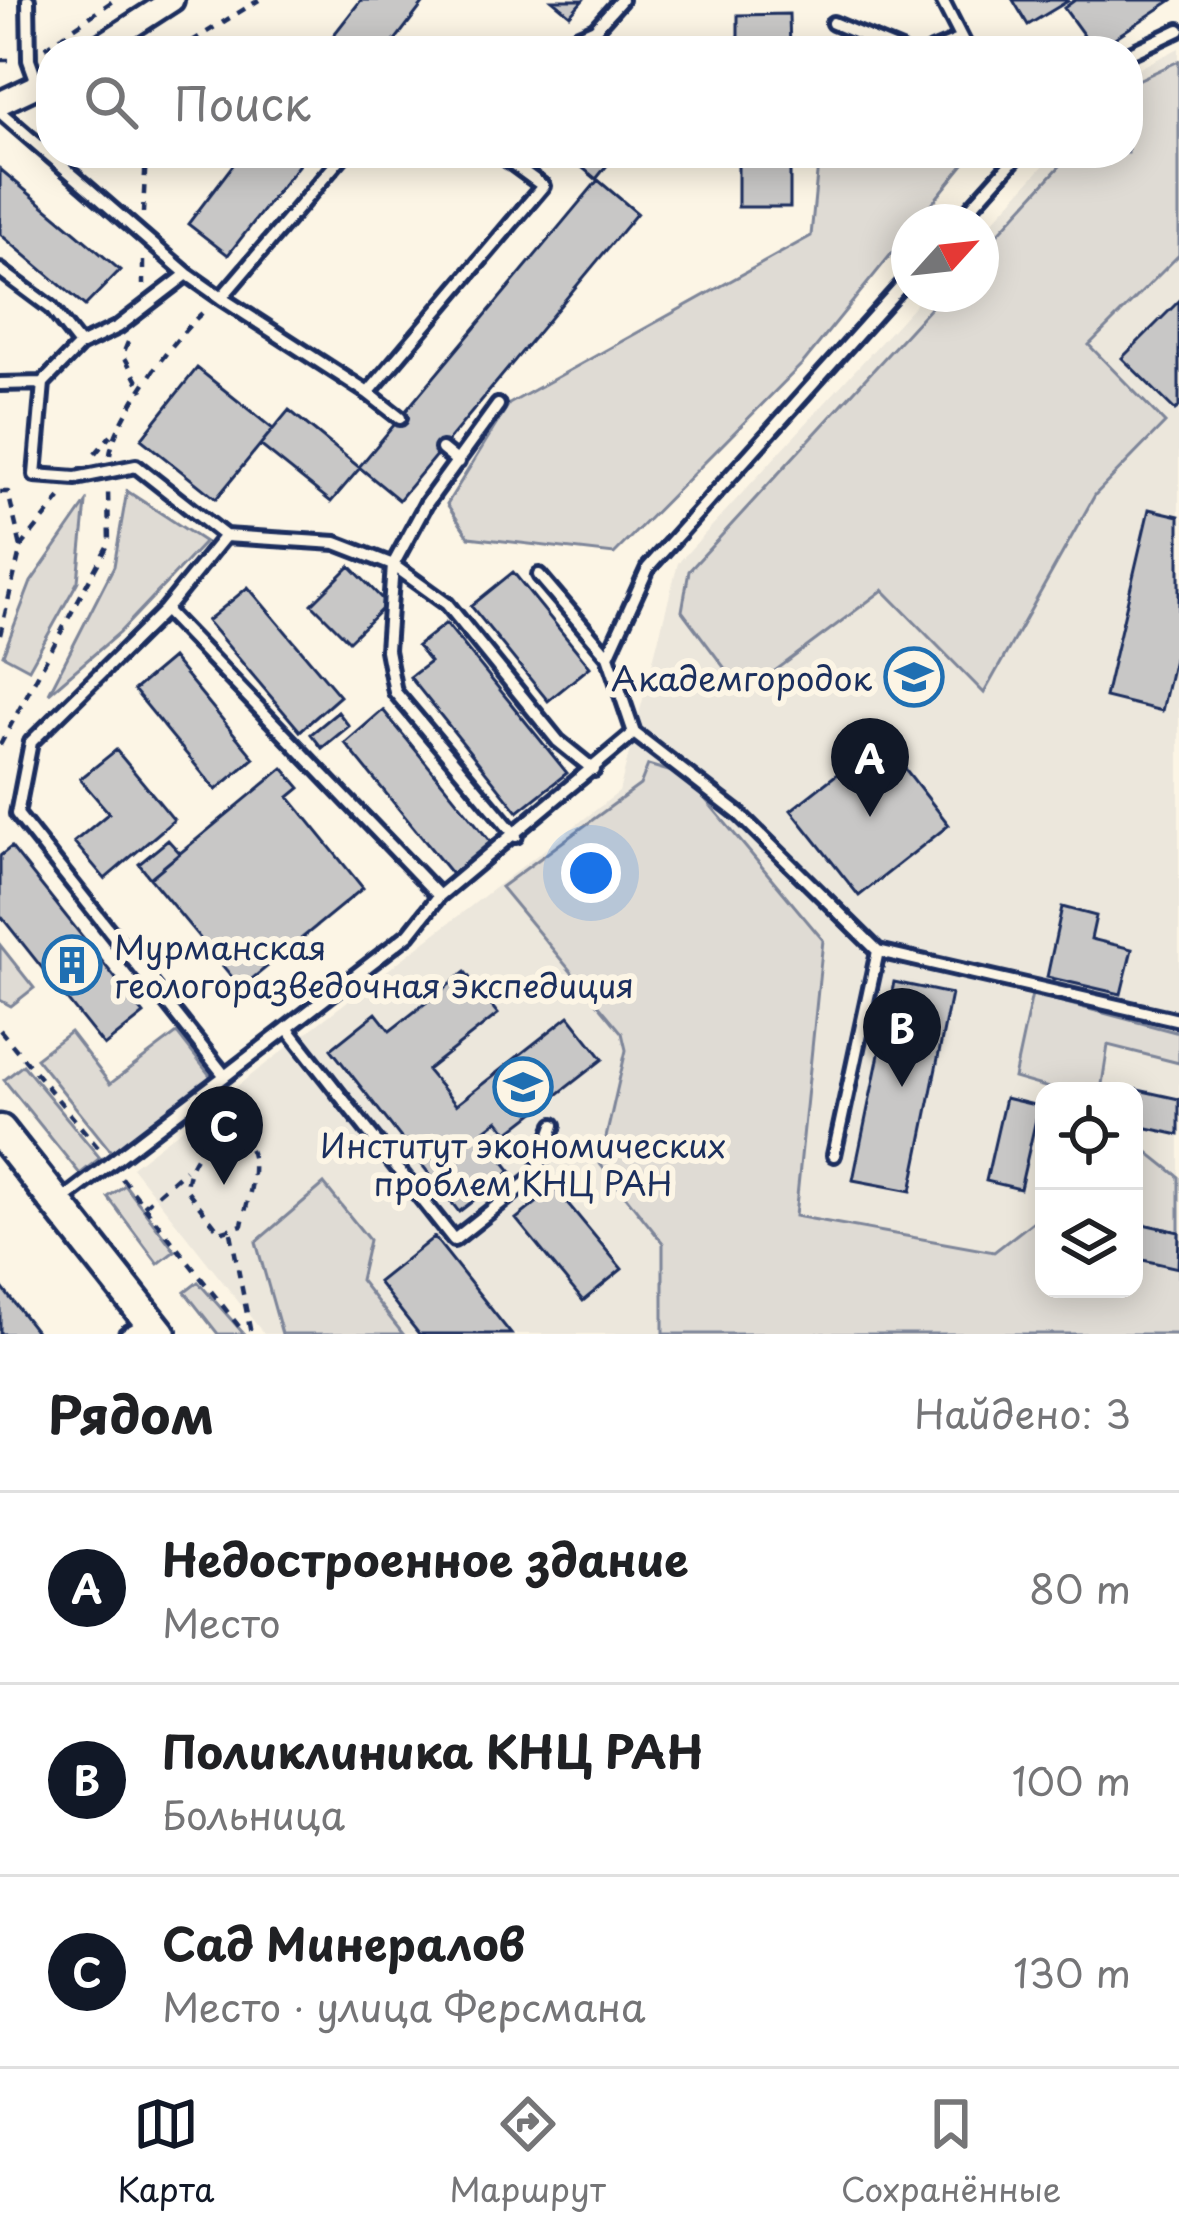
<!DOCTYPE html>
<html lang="ru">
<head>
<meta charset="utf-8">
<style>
  body { margin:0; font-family:"Playpen Sans",sans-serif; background:#f6f6f6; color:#202124 }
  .controls { position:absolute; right:36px; bottom:36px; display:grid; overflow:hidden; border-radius:24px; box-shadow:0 6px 30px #0003 }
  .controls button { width:108px; height:108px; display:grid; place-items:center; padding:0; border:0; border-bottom:3px solid #e0e0e0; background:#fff; color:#202124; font:60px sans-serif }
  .compass { position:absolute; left:891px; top:204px; width:108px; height:108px; border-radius:50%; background:#fff; box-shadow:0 6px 30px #0003; rotate:63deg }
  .you { position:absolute; left:591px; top:873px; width:42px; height:42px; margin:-30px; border:9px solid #fff; border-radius:50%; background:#1a73e8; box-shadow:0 0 0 18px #1a73e833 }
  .badge { display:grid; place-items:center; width:78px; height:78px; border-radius:50%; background:#111827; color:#fff; font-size:39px; font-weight:700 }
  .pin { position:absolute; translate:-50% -99px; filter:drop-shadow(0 3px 6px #0008) }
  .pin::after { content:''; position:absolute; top:63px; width:42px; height:36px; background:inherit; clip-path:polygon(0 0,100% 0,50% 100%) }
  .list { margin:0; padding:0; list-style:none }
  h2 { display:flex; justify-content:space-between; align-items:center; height:156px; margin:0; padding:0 48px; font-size:51px }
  h2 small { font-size:39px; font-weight:400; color:#757577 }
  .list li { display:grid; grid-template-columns:78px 1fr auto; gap:36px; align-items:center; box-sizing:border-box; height:192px; padding:0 48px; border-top:3px solid #e0e0e0 }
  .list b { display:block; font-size:45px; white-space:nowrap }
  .list p { margin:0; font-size:39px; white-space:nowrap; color:#757577 }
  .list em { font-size:39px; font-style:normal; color:#757577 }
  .icon { flex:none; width:66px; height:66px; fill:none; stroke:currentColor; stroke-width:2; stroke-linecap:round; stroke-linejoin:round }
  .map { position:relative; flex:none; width:1179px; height:1334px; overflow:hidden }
  .search { position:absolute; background:#fff; box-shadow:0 6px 30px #0003; left:36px; right:36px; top:36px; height:132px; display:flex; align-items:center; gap:30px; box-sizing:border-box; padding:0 42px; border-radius:48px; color:#757577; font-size:45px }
  .sheet { height:732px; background:#fff }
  nav { display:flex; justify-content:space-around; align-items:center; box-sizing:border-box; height:168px; border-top:3px solid #e0e0e0; background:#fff; font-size:33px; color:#757577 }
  nav a { display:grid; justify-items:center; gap:6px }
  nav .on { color:#111827 }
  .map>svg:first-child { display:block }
</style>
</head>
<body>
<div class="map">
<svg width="1179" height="1334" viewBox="0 0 1179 1334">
  <rect width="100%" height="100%" fill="#fcf5e5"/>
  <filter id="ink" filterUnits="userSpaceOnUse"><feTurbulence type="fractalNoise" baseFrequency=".00833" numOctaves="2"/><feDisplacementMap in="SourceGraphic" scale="24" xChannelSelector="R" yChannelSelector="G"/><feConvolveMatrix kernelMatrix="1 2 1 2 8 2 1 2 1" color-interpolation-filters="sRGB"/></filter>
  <g filter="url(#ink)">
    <!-- built -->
    <path fill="#ece7dc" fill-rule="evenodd" d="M1179,48V1334H264L132,1167L619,792L678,563L925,294H981V234L1055,153H1128V74ZM1044,1091H1134V1289H1044Z"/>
    <!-- green -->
    <path fill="#dfdbd4" stroke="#7d8599" stroke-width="3" d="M1179,61V255L1089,345L1165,423L1095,495L984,693L883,590L744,694L682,611L689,571L943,294H981V252L1072,153H1128V91L1138,80Z
      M819,153H973L917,222H909V232L803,363L614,554L469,537L447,504L509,404L811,236Z
      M127,491L205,542L119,633L49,693L114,566Z
      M86,503L78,581L29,669L3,655L31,582Z
      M648,765L686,776L823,940L795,1216L994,1252L1039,1217L1044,1192V1289H1134V1141L1179,1177V1334H663V1243L600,1164L626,1050L622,1033L501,887L640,785Z
      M0,945L34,988L11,1006L0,1000Z
      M1032,994L1179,1033V1063L1108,1045L1101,1091H1059L1014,1078Z
      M70,1032L110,1084L177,1033L212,1078L113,1154L36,1058Z
      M23,1065L100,1158L80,1174L4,1080Z
      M324,1184L369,1240L360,1280L403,1334H282L256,1242Z
      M125,1185L175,1251L158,1264L108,1197Z
      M198,1282L244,1334H218L185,1292Z"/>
    <!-- building -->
    <path fill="#c8c7c6" stroke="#1b2f5e" stroke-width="3" d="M361,0H426L387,51H321Z
      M552,0H583L570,15Z
      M1013,0H1067L1068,1L1028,25Z
      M1075,0H1172L1095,51L1064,8Z
      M789,14L790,51H738V15Z
      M242,153H308L228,255L188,224Z
      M565,153H617L596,179Z
      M738,153H790V207H738Z
      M0,169L120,270L85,306L0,234Z
      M598,180L637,213L399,500L359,467Z
      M1179,301V407L1175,410L1122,358Z
      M197,368L273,429L216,499L141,439Z
      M289,410L360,468L331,502L260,445Z
      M1149,509L1179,516V637L1162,711L1105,697Z
      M350,566L387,604L349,641L312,604Z
      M513,572L590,667L548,701L471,606Z
      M248,587L340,696L300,731L207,621Z
      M446,623L567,773L518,812L410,677L430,662L417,646Z
      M172,658L254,758L216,790L134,690Z
      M383,710L493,845L455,878L345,743Z
      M338,712L349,726L322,748L311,734Z
      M882,739L949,825L859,896L791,810Z
      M116,750L174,820L105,879L74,842L109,813L80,779Z
      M283,768L300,788L289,797L363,888L241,988L150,878Z
      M168,840L180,853L150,878L139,864Z
      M11,847L144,1014L104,1046L0,915V856Z
      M1062,907L1096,916L1091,939L1132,949L1121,994L1047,977Z
      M465,972L498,1014L427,1070L456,1105L569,1016L603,1059L508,1133L498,1120L481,1133L511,1171L459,1212L331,1049L376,1013L390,1031Z
      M894,982L951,994L911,1191L853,1180Z
      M1129,1088L1179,1099V1135L1134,1125V1091Z
      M1005,1098L1039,1106L1020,1189L986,1181Z
      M555,1188L622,1269L583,1301L516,1219Z
      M1134,1222L1179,1232L1178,1268L1134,1258Z
      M434,1237L511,1334H419L378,1282Z
      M0,1285L35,1330L31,1334H0Z"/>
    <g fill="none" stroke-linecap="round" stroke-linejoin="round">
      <defs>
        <path id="lane" d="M28,0L29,60L38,85
          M942,0L968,51
          M833,23L901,51
          M545,51L595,29L621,0
          M932,51L961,39
          M1128,54L1179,30
          M0,112L187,274L118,327L80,345L51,308L0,270
          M958,222L1020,153
          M187,274L221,298L345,153
          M909,277L648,568L608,656L634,733L739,814L878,951L1179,1020
          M221,298L368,393L543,186L498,153
          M43,383L80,345
          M0,384L43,383L35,475L76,478L136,466L225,536L165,610L31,742L17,814L225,1076L61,1201
          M368,393L400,418
          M442,449L458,462
          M225,536L336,543L393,565L426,504L498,405
          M539,575L608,656
          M165,610L439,896
          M516,836L395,692L387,650L393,565L447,604L558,741L594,770
          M287,1028L454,1240L536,1175L554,1125
          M225,1076L409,934L439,896L634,733
          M834,1155L878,951
          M126,1334L149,1321"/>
        <path id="street" d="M93,51L172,0
          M0,103L51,79"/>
        <path id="secondary" d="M0,1131L160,1334"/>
      </defs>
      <!-- lane casing -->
      <use href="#lane" stroke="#1b2f5e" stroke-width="20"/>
      <!-- street casing -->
      <use href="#street" stroke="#1b2f5e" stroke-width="30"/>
      <!-- secondary casing -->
      <use href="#secondary" stroke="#1b2f5e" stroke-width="39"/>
      <!-- path -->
      <path stroke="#1b2f5e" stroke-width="4.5" stroke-dasharray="9 9" stroke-linecap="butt" d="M45,48L114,0
        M176,51L259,0
        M0,60H13
        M143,213L146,153
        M143,261V285
        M128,342L123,354L143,391
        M95,454L111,435
        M110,455C114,419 178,331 208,308
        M0,492H8L21,547
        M0,635L21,547L62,496
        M0,745L109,543L108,490
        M0,1030L100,1150
        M229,1095L237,1136
        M237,1136C267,1153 247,1198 242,1225L220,1232L186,1189C189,1157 205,1139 237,1136Z
        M122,1178L245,1334
        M144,1206L185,1170
        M231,1233L251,1334"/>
      <!-- lane -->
      <use href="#lane" stroke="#fcf5e5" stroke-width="10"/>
      <!-- street -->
      <use href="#street" stroke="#fcf5e5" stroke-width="21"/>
      <!-- secondary -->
      <use href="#secondary" stroke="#fcf5e5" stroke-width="30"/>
    </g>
  </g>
  <!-- icons -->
  <defs>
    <symbol id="university-ring" viewBox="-11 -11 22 22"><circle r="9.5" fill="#fcf5e5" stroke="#1f6fb2" stroke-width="1.5"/><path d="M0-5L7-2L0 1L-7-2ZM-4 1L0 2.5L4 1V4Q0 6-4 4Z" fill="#1f6fb2"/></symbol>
    <symbol id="building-ring" viewBox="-11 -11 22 22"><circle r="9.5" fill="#fcf5e5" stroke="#1f6fb2" stroke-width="1.5"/><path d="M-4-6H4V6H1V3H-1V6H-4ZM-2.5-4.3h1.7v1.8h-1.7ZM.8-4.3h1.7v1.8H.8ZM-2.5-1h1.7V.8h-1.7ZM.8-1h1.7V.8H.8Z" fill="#1f6fb2"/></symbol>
  </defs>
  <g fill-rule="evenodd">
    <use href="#university-ring" x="881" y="644" width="66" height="66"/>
    <use href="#building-ring" x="39" y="932" width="66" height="66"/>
    <use href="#university-ring" x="490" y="1054" width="66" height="66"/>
  </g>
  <g text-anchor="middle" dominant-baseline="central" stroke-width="12" stroke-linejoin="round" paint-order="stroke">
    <!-- poi labels -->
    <g font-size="33" fill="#1b2f5e" stroke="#fcf5e5" text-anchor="end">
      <text x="872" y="677">Академгородок</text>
      <text x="114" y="946" text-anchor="start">Мурманская<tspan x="114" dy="38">геологоразведочная экспедиция</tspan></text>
      <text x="523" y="1144" text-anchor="middle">Институт экономических<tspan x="523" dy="38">проблем КНЦ РАН</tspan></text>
    </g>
  </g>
</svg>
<div class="controls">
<button><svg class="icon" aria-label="locate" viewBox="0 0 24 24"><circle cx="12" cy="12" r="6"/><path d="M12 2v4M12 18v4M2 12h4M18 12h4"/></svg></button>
<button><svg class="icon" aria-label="layers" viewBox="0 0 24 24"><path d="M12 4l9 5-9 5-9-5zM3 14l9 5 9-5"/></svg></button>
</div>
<svg class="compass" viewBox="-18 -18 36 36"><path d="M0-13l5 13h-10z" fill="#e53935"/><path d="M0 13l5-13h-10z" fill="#757577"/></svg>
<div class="you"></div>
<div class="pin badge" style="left:870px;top:817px">A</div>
<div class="pin badge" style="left:902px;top:1087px">B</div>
<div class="pin badge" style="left:224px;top:1185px">C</div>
<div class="search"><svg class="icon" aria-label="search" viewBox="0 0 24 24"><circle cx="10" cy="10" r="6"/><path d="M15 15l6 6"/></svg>Поиск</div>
</div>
<section class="sheet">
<h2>Рядом<small>Найдено: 3</small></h2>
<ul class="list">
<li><span class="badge">A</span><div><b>Недостроенное здание</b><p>Место</p></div><em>80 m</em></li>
<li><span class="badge">B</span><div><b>Поликлиника КНЦ РАН</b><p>Больница</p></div><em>100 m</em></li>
<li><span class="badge">C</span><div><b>Сад Минералов</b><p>Место · улица Ферсмана</p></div><em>130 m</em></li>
</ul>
</section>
<nav>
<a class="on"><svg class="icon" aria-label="map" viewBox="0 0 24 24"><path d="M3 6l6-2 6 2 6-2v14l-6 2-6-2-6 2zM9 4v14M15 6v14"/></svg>Карта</a>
<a><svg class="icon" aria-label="directions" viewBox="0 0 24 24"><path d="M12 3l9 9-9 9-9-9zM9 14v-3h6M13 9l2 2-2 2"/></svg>Маршрут</a>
<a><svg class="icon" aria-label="saved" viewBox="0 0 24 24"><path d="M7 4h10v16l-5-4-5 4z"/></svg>Сохранённые</a>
</nav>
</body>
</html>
